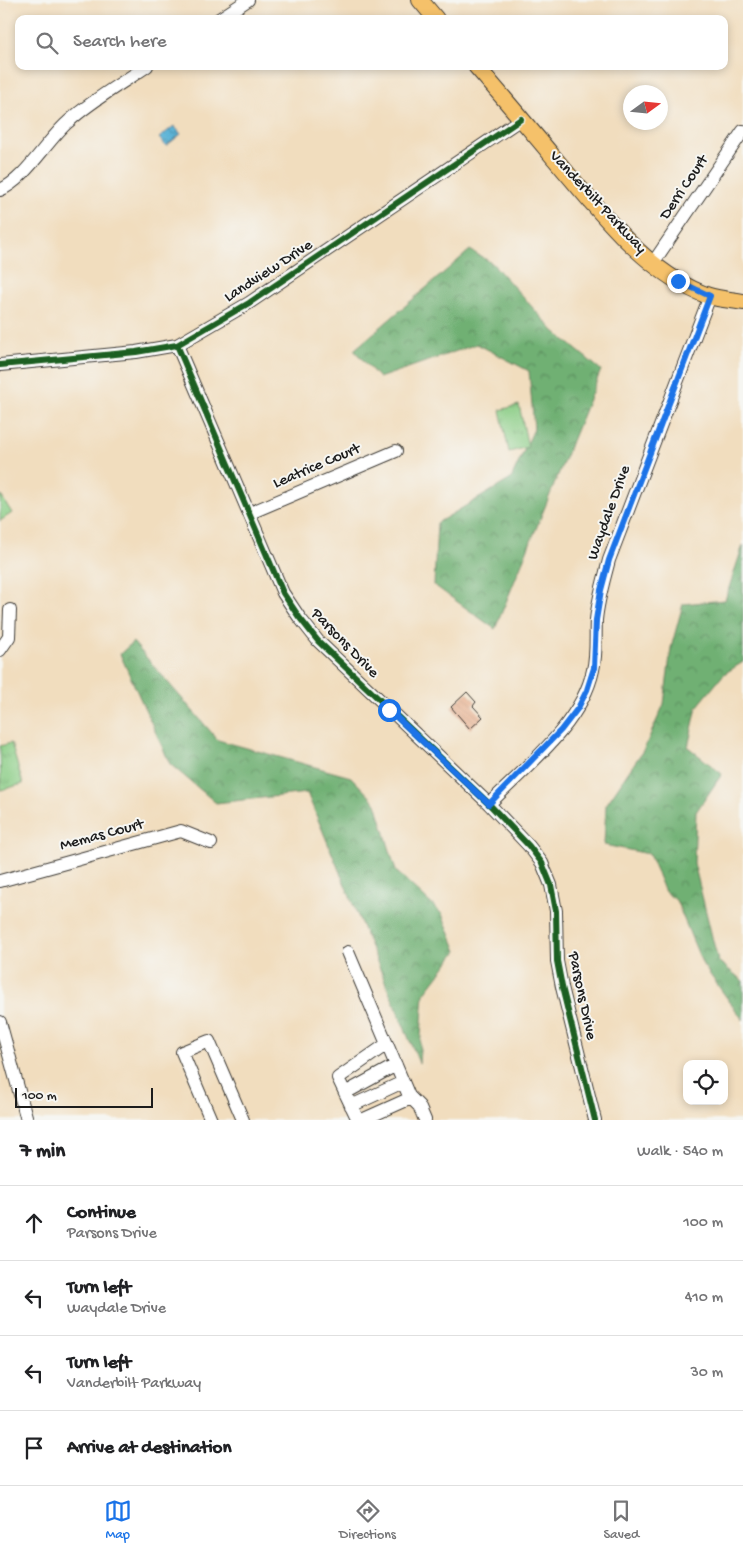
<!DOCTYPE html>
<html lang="en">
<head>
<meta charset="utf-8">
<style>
  body { margin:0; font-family:"Gochi Hand",sans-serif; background:#f2f2f2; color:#202124 }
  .controls { position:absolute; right:15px; bottom:15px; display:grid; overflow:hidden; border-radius:10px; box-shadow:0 2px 8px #0003 }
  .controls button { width:45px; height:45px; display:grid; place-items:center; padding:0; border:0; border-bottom:1px solid #e0e0e0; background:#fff; color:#202124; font:25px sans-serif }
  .compass { position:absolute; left:623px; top:85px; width:45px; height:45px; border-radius:50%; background:#fff; box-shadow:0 2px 8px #0003; rotate:75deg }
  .scale { position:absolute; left:15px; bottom:12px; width:138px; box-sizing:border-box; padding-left:5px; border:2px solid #1c1c1c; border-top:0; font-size:14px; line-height:18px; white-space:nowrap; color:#1c1c1c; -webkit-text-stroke:4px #f6f6f2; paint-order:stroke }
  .stop { position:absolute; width:15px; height:15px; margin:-11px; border:4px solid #1a73e8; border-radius:50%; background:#fff }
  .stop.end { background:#1a73e8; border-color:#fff; box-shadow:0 1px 5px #0008 }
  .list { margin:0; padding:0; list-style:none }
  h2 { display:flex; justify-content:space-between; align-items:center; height:65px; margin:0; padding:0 20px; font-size:21px }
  h2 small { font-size:16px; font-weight:400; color:#757577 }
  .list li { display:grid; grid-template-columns:32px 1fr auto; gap:15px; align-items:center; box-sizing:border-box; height:75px; padding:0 20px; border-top:1px solid #e0e0e0 }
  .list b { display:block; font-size:19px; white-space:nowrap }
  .list p { margin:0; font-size:16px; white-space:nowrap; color:#757577 }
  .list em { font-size:16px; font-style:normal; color:#757577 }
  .icon { flex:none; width:28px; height:28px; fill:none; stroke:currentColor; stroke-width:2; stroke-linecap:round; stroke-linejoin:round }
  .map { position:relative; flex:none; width:743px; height:1120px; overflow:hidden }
  .search { position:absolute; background:#fff; box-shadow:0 2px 8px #0003; left:15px; right:15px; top:15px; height:55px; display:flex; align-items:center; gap:12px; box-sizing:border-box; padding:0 18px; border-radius:10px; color:#757577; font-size:19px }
  .sheet { height:365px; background:#fff }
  nav { display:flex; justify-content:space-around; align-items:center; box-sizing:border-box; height:70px; border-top:1px solid #e0e0e0; background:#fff; font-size:14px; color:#757577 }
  nav a { display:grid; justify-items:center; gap:2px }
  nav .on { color:#1a73e8 }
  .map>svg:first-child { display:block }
</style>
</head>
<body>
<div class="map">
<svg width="743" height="1120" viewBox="0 0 743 1120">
  <defs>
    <pattern id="forest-crowns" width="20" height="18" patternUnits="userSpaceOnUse" patternTransform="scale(1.25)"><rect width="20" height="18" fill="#70b073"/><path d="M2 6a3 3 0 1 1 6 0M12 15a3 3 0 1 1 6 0" fill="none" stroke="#5b8e5e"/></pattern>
    <pattern id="park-tufts" width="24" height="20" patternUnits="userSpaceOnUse" patternTransform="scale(1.25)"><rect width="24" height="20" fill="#8bcd86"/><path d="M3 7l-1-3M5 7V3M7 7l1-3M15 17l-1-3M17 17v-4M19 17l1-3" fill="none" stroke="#77af73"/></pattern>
    <pattern id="water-waves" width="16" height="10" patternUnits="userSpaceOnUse" patternTransform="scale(1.25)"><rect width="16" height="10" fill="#57b1d5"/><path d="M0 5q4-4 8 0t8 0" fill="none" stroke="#478fac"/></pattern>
    <pattern id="building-back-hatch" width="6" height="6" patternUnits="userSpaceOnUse" patternTransform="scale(1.25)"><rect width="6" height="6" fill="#e3986c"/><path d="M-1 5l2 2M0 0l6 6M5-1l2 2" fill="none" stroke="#c2825d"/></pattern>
  </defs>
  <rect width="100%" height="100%" fill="#f6f6f2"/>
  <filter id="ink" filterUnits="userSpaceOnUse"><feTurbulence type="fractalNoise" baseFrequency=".02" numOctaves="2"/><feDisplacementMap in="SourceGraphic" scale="10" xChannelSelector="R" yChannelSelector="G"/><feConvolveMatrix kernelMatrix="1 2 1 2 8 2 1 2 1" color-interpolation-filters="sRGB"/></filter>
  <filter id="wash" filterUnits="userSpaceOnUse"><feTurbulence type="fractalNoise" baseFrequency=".0096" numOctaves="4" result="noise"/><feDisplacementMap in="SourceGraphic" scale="20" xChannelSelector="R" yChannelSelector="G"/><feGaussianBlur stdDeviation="1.12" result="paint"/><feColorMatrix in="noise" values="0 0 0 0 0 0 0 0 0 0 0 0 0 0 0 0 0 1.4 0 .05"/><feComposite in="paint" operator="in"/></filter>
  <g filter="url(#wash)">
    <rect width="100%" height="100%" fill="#f1ddbe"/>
    <!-- grass -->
    <path fill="#8bcd86" stroke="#547451" d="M0,494L12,513L0,521Z"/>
    <!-- forest -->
    <path fill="url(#forest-crowns)" stroke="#466648" d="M470,250L492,263L554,331L601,370L495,629L434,585L437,523L511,479L534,429L529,371L477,344L379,378L354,350Z
      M743,545V662L724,674L697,707L688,747L722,774L696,812L694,863L718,961L743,981V1020L703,965L676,900L665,892L649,854L604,845L606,805L644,749L664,704L671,648L683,604L725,600Z
      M133,642L218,740L351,777L376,803L396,871L442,914L457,951L424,994L419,1063L307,793L216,803L170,764L120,654Z"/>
    <!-- park -->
    <path fill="url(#park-tufts)" stroke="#547451" d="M519,405L528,447L509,452L500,410Z
      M11,743L23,784L1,790L0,746Z"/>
    <!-- water -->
    <path fill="url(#water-waves)" stroke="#3a6678" d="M174,126L181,134L166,146L159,138Z"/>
    <g id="blocks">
      <!-- building -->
      <path fill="url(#building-back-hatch)" d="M467,692L476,702L473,706L483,717L470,729L451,707Z"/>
    </g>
  </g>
  <g filter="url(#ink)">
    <use href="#blocks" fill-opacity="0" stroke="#3c3934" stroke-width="1"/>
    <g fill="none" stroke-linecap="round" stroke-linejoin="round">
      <defs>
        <path id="minor" d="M219,19L248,0
          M0,190C25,180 47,140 68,122C92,100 121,84 147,66
          M653,263L743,131
          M177,345L283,593L299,617L318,641L489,804L529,846L542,863L551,885L556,911L557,961L562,987L595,1120
          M0,365L136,352L177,345L249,303L521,119
          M250,513L396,451
          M0,650L9,637L10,610
          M489,804C526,767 582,723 593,670C597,654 595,636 596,620C598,599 604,580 609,560L710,296
          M0,881L181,831L211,843
          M348,952L409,1096L419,1106L425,1120
          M0,1022L27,1120
          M345,1093L396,1065
          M351,1106L403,1082
          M211,1120L182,1052L209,1041L243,1120
          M358,1120L338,1078L387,1044
          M362,1120L411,1098"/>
        <path id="major" d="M420,0L436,19
          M476,66C503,97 529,128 555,159C596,207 647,275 709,296C720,299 732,300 743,302"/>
      </defs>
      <!-- minor casing -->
      <use href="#minor" stroke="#3c3934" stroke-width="14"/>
      <!-- major casing -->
      <use href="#major" stroke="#3c3934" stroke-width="18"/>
      <!-- minor -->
      <use href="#minor" stroke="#fff" stroke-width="12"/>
      <!-- major -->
      <use href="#major" stroke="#f5c16b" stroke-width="16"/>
      <defs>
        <path id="cycleway" d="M177,345L283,593L299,617L318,641L489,804L529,846L542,863L551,885L556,911L557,961L562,987L595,1120
          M0,365L136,352L177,345L249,303L521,119"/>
      </defs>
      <!-- cycleway casing -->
      <use href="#cycleway" stroke="#f6f6f2" stroke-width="9"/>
      <!-- cycleway -->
      <use href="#cycleway" stroke="#1b5e20" stroke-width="6"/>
    </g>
  </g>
  <g fill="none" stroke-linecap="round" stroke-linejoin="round" filter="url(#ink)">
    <!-- route -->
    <path stroke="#1a73e8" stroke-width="6" d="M389,710L489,804L561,730L578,708L587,690L594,668L596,620L601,590L609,560L710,296L678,281"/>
  </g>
  <g text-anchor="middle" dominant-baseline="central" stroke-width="4" stroke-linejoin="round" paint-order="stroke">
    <!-- street labels -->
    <g font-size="16" fill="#1c1c1c" stroke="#f6f6f2">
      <text transform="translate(685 188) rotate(-56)">Derri Court</text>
      <text transform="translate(597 203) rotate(47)">Vanderbilt Parkway</text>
      <text transform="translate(269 272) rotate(-33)">Landview Drive</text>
      <text transform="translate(317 467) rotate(-23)">Leatrice Court</text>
      <text transform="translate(610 513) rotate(-70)">Waydale Drive</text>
      <text transform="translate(344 644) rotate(46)">Parsons Drive</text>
      <text transform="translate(102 836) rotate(-15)">Memas Court</text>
      <text transform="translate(581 996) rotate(78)">Parsons Drive</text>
    </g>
  </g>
</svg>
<div class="controls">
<button><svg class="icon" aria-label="locate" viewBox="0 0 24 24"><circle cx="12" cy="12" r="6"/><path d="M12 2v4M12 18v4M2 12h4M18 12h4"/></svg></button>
</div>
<svg class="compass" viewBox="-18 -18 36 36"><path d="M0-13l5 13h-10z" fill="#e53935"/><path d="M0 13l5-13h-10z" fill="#757577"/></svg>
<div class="scale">100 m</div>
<div class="stop" style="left:389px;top:710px"></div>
<div class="stop end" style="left:678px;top:281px"></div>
<div class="search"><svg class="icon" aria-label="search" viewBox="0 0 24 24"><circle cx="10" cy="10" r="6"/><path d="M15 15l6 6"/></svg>Search here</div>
</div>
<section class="sheet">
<h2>7 min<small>Walk · 540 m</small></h2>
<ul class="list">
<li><svg class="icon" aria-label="ahead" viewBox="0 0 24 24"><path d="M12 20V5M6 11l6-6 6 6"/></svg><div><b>Continue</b><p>Parsons Drive</p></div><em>100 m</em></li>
<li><svg class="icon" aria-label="left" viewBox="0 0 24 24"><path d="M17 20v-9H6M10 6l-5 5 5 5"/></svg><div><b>Turn left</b><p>Waydale Drive</p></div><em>410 m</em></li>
<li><svg class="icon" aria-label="left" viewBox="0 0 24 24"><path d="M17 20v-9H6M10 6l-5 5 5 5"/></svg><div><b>Turn left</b><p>Vanderbilt Parkway</p></div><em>30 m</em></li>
<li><svg class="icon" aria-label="arrive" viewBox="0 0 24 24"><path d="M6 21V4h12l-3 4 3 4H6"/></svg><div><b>Arrive at destination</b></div></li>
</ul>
</section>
<nav>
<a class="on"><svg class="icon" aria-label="map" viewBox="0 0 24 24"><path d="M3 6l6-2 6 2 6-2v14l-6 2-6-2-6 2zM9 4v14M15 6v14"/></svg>Map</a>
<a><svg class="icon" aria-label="directions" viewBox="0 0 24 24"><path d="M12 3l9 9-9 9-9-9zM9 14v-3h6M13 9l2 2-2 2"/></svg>Directions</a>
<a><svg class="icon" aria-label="saved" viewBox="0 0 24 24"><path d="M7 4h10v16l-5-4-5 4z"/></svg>Saved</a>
</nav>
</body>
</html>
